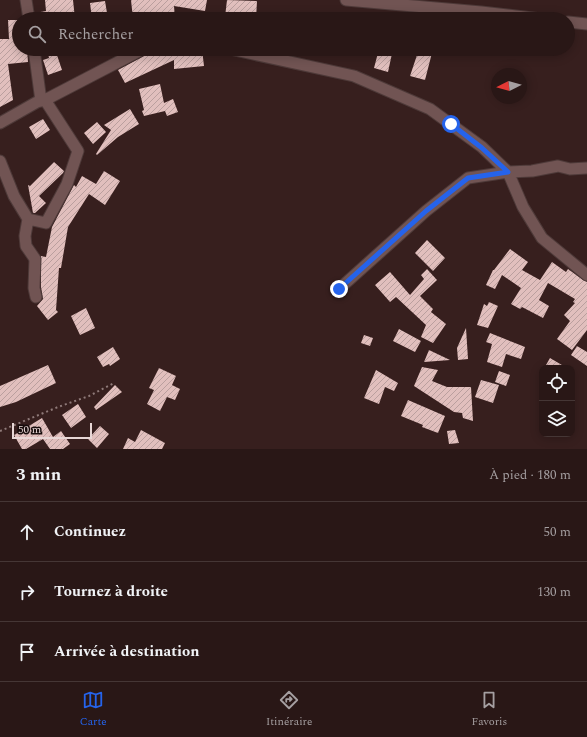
<!DOCTYPE html>
<html lang="fr">
<head>
<meta charset="utf-8">
<style>
  body { margin:0; font-family:Spectral,serif; background:#31201f; color:#f1f3f6 }
  .controls { position:absolute; right:12px; bottom:12px; display:grid; overflow:hidden; border-radius:8px; box-shadow:0 2px 10px #0003 }
  .controls button { width:36px; height:36px; display:grid; place-items:center; padding:0; border:0; border-bottom:1px solid #453635; background:#291716; color:#f1f3f6; font:20px sans-serif }
  .compass { position:absolute; left:491px; top:68px; width:36px; height:36px; border-radius:50%; background:#291716; box-shadow:0 2px 10px #0003; rotate:264deg }
  .scale { position:absolute; left:12px; bottom:10px; width:80px; box-sizing:border-box; padding-left:4px; border:2px solid #e8d7d6; border-top:0; font-size:11px; line-height:14px; white-space:nowrap; color:#e8d7d6; -webkit-text-stroke:3px #170c0c; paint-order:stroke }
  .stop { position:absolute; width:12px; height:12px; margin:-9px; border:3px solid #2563eb; border-radius:50%; background:#fff }
  .stop.end { background:#2563eb; border-color:#fff; box-shadow:0 1px 4px #0008 }
  .list { margin:0; padding:0; list-style:none }
  h2 { display:flex; justify-content:space-between; align-items:center; height:52px; margin:0; padding:0 16px; font-size:17px }
  h2 small { font-size:13px; font-weight:400; color:#a59fa1 }
  .list li { display:grid; grid-template-columns:26px 1fr auto; gap:12px; align-items:center; box-sizing:border-box; height:60px; padding:0 16px; border-top:1px solid #453635 }
  .list b { display:block; font-size:15px; white-space:nowrap }
  .list em { font-size:13px; font-style:normal; color:#a59fa1 }
  .icon { flex:none; width:22px; height:22px; fill:none; stroke:currentColor; stroke-width:2; stroke-linecap:round; stroke-linejoin:round }
  .map { position:relative; flex:none; width:587px; height:449px; overflow:hidden }
  .search { position:absolute; background:#291716; box-shadow:0 2px 10px #0003; left:12px; right:12px; top:12px; height:44px; display:flex; align-items:center; gap:10px; box-sizing:border-box; padding:0 14px; border-radius:22px; color:#a59fa1; font-size:15px }
  .sheet { height:232px; background:#291716 }
  nav { display:flex; justify-content:space-around; align-items:center; box-sizing:border-box; height:56px; border-top:1px solid #453635; background:#291716; font-size:11px; color:#a59fa1 }
  nav a { display:grid; justify-items:center; gap:2px }
  nav .on { color:#2563eb }
  .map>svg:first-child { display:block }
</style>
</head>
<body>
<div class="map">
<svg width="587" height="449" viewBox="0 0 587 449">
  <defs>
    <pattern id="building-hatch" width="6" height="6" patternUnits="userSpaceOnUse"><rect width="6" height="6" fill="#e1bfbd"/><path d="M-1 1l2-2M0 6l6-6M5 7l2-2" fill="none" stroke="#ba9f9e"/></pattern>
  </defs>
  <rect width="100%" height="100%" fill="#371f1e"/>
  <!-- building -->
  <path fill="url(#building-hatch)" d="M45,0H73L75,19H36L35,13L46,11Z
    M131,0H207L205,11L174,6L175,19H133Z
    M227,0L257,1L256,19L225,17Z
    M105,1L108,19H92L90,3Z
    M8,20H19V49H27L28,62L8,64L13,100L0,107V39H9Z
    M47,49H55L62,70L48,75L43,60L49,58Z
    M150,49H202L204,66L174,69V60L125,83L118,70L146,55Z
    M379,49H393L388,72L374,68Z
    M419,49H433L425,80L410,76Z
    M160,84L164,103L173,99L178,112L167,116L165,111L144,116L142,111L144,110L139,89Z
    M130,109L139,124L118,137L97,155L96,154L111,130L104,125Z
    M43,119L50,130L36,139L29,127Z
    M97,122L106,132L93,144L84,133Z
    M54,162L64,171L63,173L39,196L46,203L35,213H33L28,185L30,186Z
    M104,171L120,181L105,205L89,194L68,227L61,268H59L56,310L58,312L48,320L37,306L43,299L41,287V256L46,257L52,227L74,185L76,187L82,176L96,184Z
    M427,240L445,258L433,271L415,253Z
    M510,249L528,262L522,270L540,280L552,262L566,272L568,269L583,280L587,282V330L572,350L557,339L570,321L564,315L575,303L573,302L575,299L548,283L539,300L549,306L543,318L522,307L520,309L511,304L521,288L502,275L495,289L486,285L493,270H494Z
    M427,269L437,280L420,296L433,309L431,312L446,324L433,343L421,337L426,325L396,297L390,302L375,285L390,272L410,295L424,279L421,275Z
    M489,302L498,306L488,328L477,325L484,304L487,306Z
    M86,308L95,328L80,335L71,316Z
    M466,328L468,359L458,360L457,348Z
    M399,329L421,341L415,352L393,341Z
    M490,333L525,347L521,359L506,354L502,367L487,362L492,344L486,342Z
    M364,335L373,338L370,346L361,343Z
    M577,346L587,352V366L571,355Z
    M113,347L120,359L110,366L109,364L103,367L97,357Z
    M429,350L450,360L424,362Z
    M550,358L567,368H551L546,365Z
    M48,365L56,383L16,402L0,407V386Z
    M422,367L438,370L432,381L447,387H471L473,421L463,418L462,413L454,412L414,386Z
    M159,368L176,376L172,385L180,389L175,400L167,397L160,411L147,404L154,390L149,388Z
    M376,370L398,383L394,391L385,387L379,404L364,398Z
    M499,371L510,375L506,386L495,382Z
    M481,380L499,385L493,403L475,397Z
    M115,385L122,392L96,410L94,407Z
    M408,400L445,416L438,433L422,427L423,425L401,416Z
    M78,404L86,417L71,428L62,415Z
    M42,418L53,437L61,431L70,444L63,449H50L43,439L26,449H22L14,435Z
    M100,426L109,434L97,448L88,439Z
    M141,430L165,443L162,449H123L128,438L135,442Z
    M455,430L459,443L449,444L447,431Z"/>
  <g fill="none" stroke-linecap="round" stroke-linejoin="round">
    <defs>
      <path id="minor" d="M26,0L29,19
        M346,0L481,12L541,19
        M568,22L587,24
        M34,49L41,101
        M230,49L354,76L430,109L482,147L508,172L523,207L542,238L587,275
        M0,123L37,102L45,100L143,49
        M0,161L14,196L28,219
        M339,289L426,211L468,178L508,172L532,171L558,166L570,169L587,168
        M36,297L34,288L35,259L26,246L25,236L28,219L46,223L67,184L78,151L45,100"/>
    </defs>
    <!-- minor casing -->
    <use href="#minor" stroke="#4e3a39" stroke-width="13"/>
    <!-- path -->
    <path stroke="#8f7a79" stroke-width="2" stroke-dasharray="2 3" stroke-linecap="butt" d="M0,431L58,407L89,396L114,383"/>
    <!-- minor -->
    <use href="#minor" stroke="#715453" stroke-width="11"/>
  </g>
  <g fill="none" stroke-linecap="round" stroke-linejoin="round">
    <!-- route -->
    <path stroke="#2563eb" stroke-width="5" d="M339,289L426,211L468,178L508,172L482,148L451,124"/>
  </g>
</svg>
<div class="controls">
<button><svg class="icon" aria-label="locate" viewBox="0 0 24 24"><circle cx="12" cy="12" r="6"/><path d="M12 2v4M12 18v4M2 12h4M18 12h4"/></svg></button>
<button><svg class="icon" aria-label="layers" viewBox="0 0 24 24"><path d="M12 4l9 5-9 5-9-5zM3 14l9 5 9-5"/></svg></button>
</div>
<svg class="compass" viewBox="-18 -18 36 36"><path d="M0-13l5 13h-10z" fill="#e53935"/><path d="M0 13l5-13h-10z" fill="#a59fa1"/></svg>
<div class="scale">50 m</div>
<div class="stop" style="left:451px;top:124px"></div>
<div class="stop end" style="left:339px;top:289px"></div>
<div class="search"><svg class="icon" aria-label="search" viewBox="0 0 24 24"><circle cx="10" cy="10" r="6"/><path d="M15 15l6 6"/></svg>Rechercher</div>
</div>
<section class="sheet">
<h2>3 min<small>À pied · 180 m</small></h2>
<ul class="list">
<li><svg class="icon" aria-label="ahead" viewBox="0 0 24 24"><path d="M12 20V5M6 11l6-6 6 6"/></svg><div><b>Continuez</b></div><em>50 m</em></li>
<li><svg class="icon" aria-label="right" viewBox="0 0 24 24"><path d="M7 20v-9h11M14 6l5 5-5 5"/></svg><div><b>Tournez à droite</b></div><em>130 m</em></li>
<li><svg class="icon" aria-label="arrive" viewBox="0 0 24 24"><path d="M6 21V4h12l-3 4 3 4H6"/></svg><div><b>Arrivée à destination</b></div></li>
</ul>
</section>
<nav>
<a class="on"><svg class="icon" aria-label="map" viewBox="0 0 24 24"><path d="M3 6l6-2 6 2 6-2v14l-6 2-6-2-6 2zM9 4v14M15 6v14"/></svg>Carte</a>
<a><svg class="icon" aria-label="directions" viewBox="0 0 24 24"><path d="M12 3l9 9-9 9-9-9zM9 14v-3h6M13 9l2 2-2 2"/></svg>Itinéraire</a>
<a><svg class="icon" aria-label="saved" viewBox="0 0 24 24"><path d="M7 4h10v16l-5-4-5 4z"/></svg>Favoris</a>
</nav>
</body>
</html>
